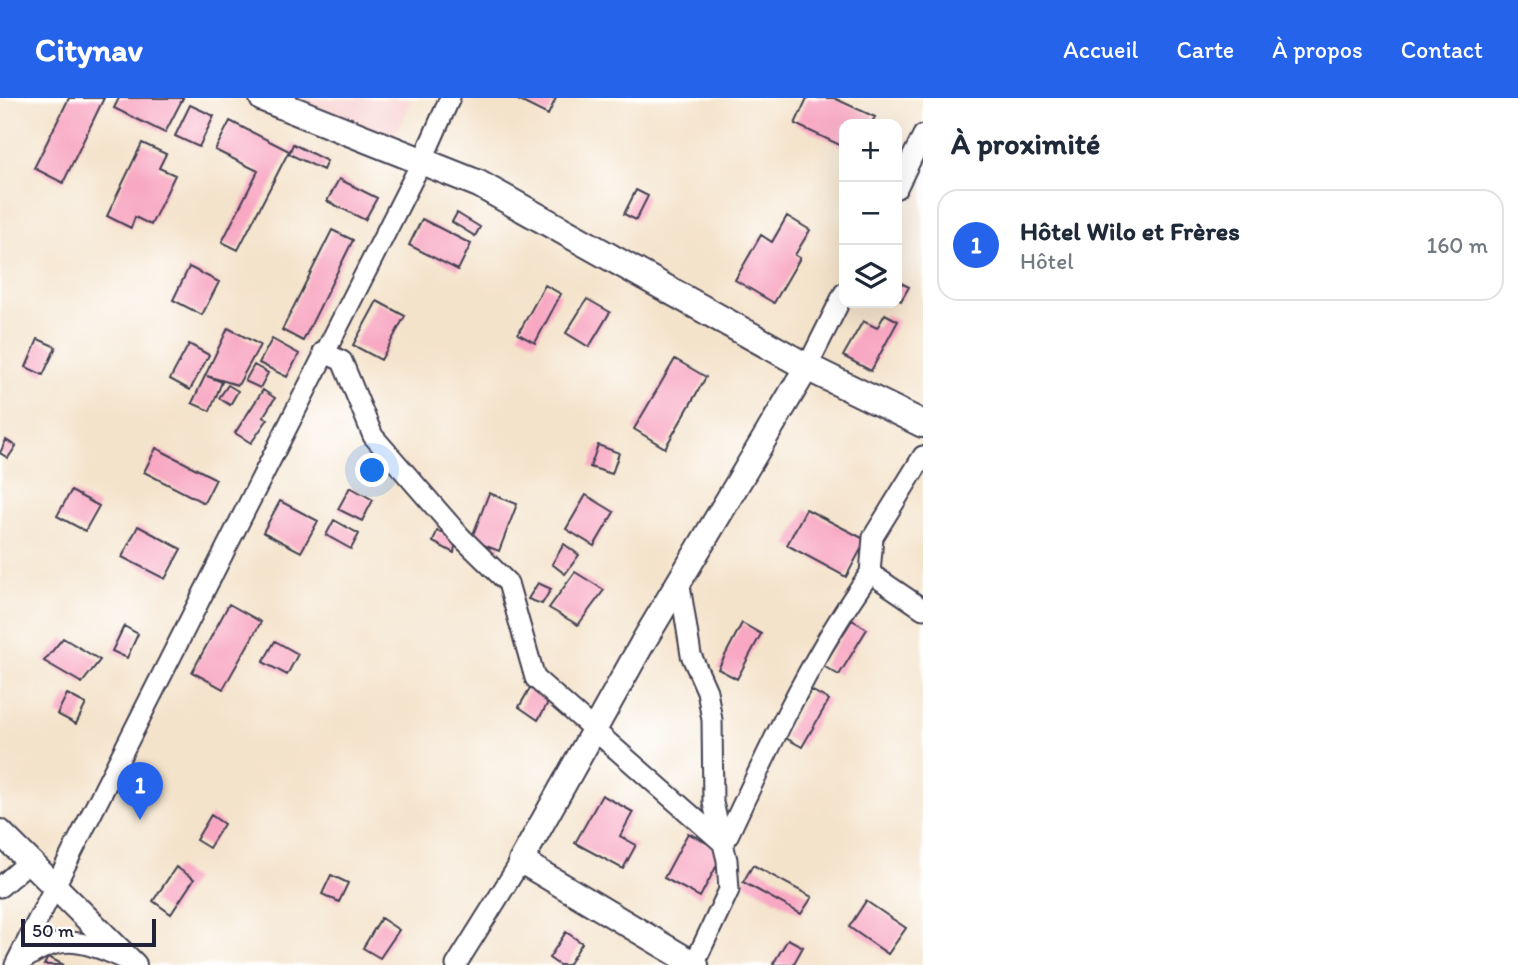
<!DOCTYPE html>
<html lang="fr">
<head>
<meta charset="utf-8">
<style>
  body { margin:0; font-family:Itim,sans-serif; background:#f6f6f7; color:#1f2937 }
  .controls { position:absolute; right:21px; top:21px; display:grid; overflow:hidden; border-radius:14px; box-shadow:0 7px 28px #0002 }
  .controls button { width:63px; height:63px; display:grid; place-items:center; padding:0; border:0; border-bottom:2px solid #e0e1e3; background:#fff; color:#1f2937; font:35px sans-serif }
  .scale { position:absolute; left:21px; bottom:18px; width:135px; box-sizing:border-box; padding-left:7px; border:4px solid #22223b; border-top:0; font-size:19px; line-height:24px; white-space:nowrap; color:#22223b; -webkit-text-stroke:5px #fff; paint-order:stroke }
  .you { position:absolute; left:373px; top:373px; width:24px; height:24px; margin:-18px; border:5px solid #fff; border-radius:50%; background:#1a73e8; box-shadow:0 0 0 10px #1a73e833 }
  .badge { display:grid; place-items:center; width:46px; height:46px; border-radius:50%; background:#2563eb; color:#fff; font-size:23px; font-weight:700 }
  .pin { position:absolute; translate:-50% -58px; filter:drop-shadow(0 2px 4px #0008) }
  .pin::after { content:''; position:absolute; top:37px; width:24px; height:21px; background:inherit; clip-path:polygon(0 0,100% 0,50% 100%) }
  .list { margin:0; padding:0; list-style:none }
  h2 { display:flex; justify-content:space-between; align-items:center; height:91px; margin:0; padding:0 28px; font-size:30px }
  h2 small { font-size:23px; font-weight:400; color:#747a83 }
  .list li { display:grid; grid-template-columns:46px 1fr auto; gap:21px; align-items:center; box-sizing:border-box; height:112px; margin:0 14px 14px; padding:0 14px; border:2px solid #e0e1e3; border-radius:21px }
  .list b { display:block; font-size:26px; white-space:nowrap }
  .list p { margin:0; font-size:23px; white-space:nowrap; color:#747a83 }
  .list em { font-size:23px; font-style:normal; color:#747a83 }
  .icon { flex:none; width:38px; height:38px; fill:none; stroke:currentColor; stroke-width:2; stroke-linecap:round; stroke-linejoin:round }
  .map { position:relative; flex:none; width:923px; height:867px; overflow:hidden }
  header { display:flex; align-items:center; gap:42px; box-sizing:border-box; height:98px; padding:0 35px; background:#2563eb; color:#fff }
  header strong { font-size:33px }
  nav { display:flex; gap:38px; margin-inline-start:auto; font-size:24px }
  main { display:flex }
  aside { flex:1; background:#fff }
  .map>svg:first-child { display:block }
</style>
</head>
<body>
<header>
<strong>Citynav</strong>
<nav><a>Accueil</a><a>Carte</a><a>À propos</a><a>Contact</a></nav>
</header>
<main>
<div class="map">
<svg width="923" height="867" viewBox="0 0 923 867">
  <rect width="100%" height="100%" fill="#fff"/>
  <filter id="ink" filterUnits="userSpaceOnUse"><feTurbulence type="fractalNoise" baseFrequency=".0143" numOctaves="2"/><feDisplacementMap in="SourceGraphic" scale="14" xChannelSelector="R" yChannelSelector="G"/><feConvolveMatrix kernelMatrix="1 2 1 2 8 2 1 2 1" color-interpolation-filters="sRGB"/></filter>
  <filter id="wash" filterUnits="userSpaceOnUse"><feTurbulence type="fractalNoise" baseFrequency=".00686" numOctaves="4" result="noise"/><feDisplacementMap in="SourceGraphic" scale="28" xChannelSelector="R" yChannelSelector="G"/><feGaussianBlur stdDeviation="1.57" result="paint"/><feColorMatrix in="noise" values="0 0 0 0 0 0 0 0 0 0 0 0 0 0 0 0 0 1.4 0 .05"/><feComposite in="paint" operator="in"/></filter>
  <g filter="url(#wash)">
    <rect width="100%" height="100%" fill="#f4e3cb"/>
    <!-- built -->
    <path fill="#f7d0cf" d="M295,0H413L393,43Z"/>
    <g id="blocks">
      <!-- building -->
      <path fill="#f8a8c3" d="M69,0H104L63,85L34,70Z
        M119,0H183L165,35L114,10Z
        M514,0H556L548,17Z
        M807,0H834L875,19L871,26H844V49L795,26Z
        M190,7L214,18L199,49L175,38Z
        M230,23L289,53L238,152L222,144L258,73L215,52Z
        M142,45L166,56L159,70L175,77L151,127L135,119L131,130L107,118Z
        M293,46L327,63L323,72L289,56Z
        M339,81L377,100L365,122L327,103Z
        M636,92L648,98L636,122L624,116Z
        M457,115L480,129L475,138L452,124Z
        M787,118L810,132L795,157L800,160L774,205L735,182L761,137L772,144Z
        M422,121L471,146L458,172L409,147Z
        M332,132L353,142L303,243L282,232Z
        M189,169L219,184L202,217L173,202Z
        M897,183L909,189L901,203L897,201Z
        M545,187L561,196L535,245L518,236Z
        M587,201L610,214L589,249L566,235Z
        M377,203L405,218L381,262L353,247Z
        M885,216L898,223L871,273L843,258L863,223L877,230Z
        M228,230L260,247L238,287L207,278L222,284L210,313L192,305Z
        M38,241L56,249L43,277L26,269Z
        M272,241L299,256L287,279L259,265Z
        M189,246L209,257L190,292L170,281Z
        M675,261L706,279L665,350L634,331Z
        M254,267L268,275L260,290L245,283Z
        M228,287L238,293L230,307L219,300Z
        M263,292L275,300L263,319L268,321L251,345L235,335Z
        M6,342L16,348L8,360L0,355Z
        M598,347L619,355L612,376L590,369Z
        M156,350L216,381L204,405L144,374Z
        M350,389L373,402L362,423L338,411Z
        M71,393L99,408L85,433L57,418Z
        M489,395L517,406L499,453L471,442Z
        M586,397L614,414L594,448L566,431Z
        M280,403L318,423L301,454L263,434Z
        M806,411L866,442L846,479L787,447Z
        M334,422L359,436L351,451L326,437Z
        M138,428L181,451L165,481L122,459Z
        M437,433L456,440L454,455L433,444Z
        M564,446L579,457L565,476L552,466Z
        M575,474L604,492L578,527L549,510Z
        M538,485L551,491L542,506L528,501Z
        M229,506L261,524L223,591L192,574Z
        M852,522L867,531L839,577L823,568Z
        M742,525L761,536L737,581L718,571Z
        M124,528L138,536L127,560L112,553Z
        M63,540L100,562L82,585L44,563Z
        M275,543L298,556L287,577L263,564Z
        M530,590L549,603L538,622L519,609Z
        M811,592L829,602L802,649L784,639Z
        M67,596L86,606L76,626L57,616Z
        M602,697L633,714L620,738L636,747L623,771L575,745Z
        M211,717L224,726L209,750L196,742Z
        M688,735L724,754L700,799L664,780Z
        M753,767L812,799L801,816L743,784Z
        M176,769L194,781L171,816L153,803Z
        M331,777L348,785L339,804L322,796Z
        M866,803L906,830L888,856L849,829Z
        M381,820L399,832L380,860L363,850Z
        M566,834L582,845L568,867H559L549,860Z
        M788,841L803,849L793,867H776L773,866Z
        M48,859L64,867H44Z"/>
    </g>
  </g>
  <g filter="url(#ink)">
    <use href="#blocks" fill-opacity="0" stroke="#423f51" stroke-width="2"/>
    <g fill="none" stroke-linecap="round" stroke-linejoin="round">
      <defs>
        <path id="minor" d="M897,90L923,37
          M323,254L342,263L373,338L461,439L508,485L535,580L724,746C768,653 810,559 870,475
          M807,269L844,195
          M923,358L873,439L870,475L923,511
          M680,487L691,557L707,593L712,622L713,705L727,762L729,792L694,866
          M0,789L30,763
          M18,866C57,836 79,840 122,860
          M15,867L423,61L450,0
          M456,867L521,763"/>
        <path id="tertiary" d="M0,734L134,867
          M696,867L521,763L642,546L807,269"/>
        <path id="secondary" d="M263,0L479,86L807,269L923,326"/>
      </defs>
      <!-- minor casing -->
      <use href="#minor" stroke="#423f51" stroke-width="23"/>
      <!-- tertiary casing -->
      <use href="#tertiary" stroke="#423f51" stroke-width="28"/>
      <!-- secondary casing -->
      <use href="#secondary" stroke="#423f51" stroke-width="30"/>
      <!-- minor -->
      <use href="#minor" stroke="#fff" stroke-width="19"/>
      <!-- tertiary -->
      <use href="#tertiary" stroke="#fff" stroke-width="24"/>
      <!-- secondary -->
      <use href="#secondary" stroke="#fff" stroke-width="26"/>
    </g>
  </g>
</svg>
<div class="controls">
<button>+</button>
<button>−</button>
<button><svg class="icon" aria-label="layers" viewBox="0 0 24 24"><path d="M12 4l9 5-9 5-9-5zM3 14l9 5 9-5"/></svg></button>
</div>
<div class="scale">50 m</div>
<div class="you"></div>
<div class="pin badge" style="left:140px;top:722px">1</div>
</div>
<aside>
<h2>À proximité<small></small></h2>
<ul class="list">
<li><span class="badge">1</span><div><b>Hôtel Wilo et Frères</b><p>Hôtel</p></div><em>160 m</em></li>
</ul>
</aside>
</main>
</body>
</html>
